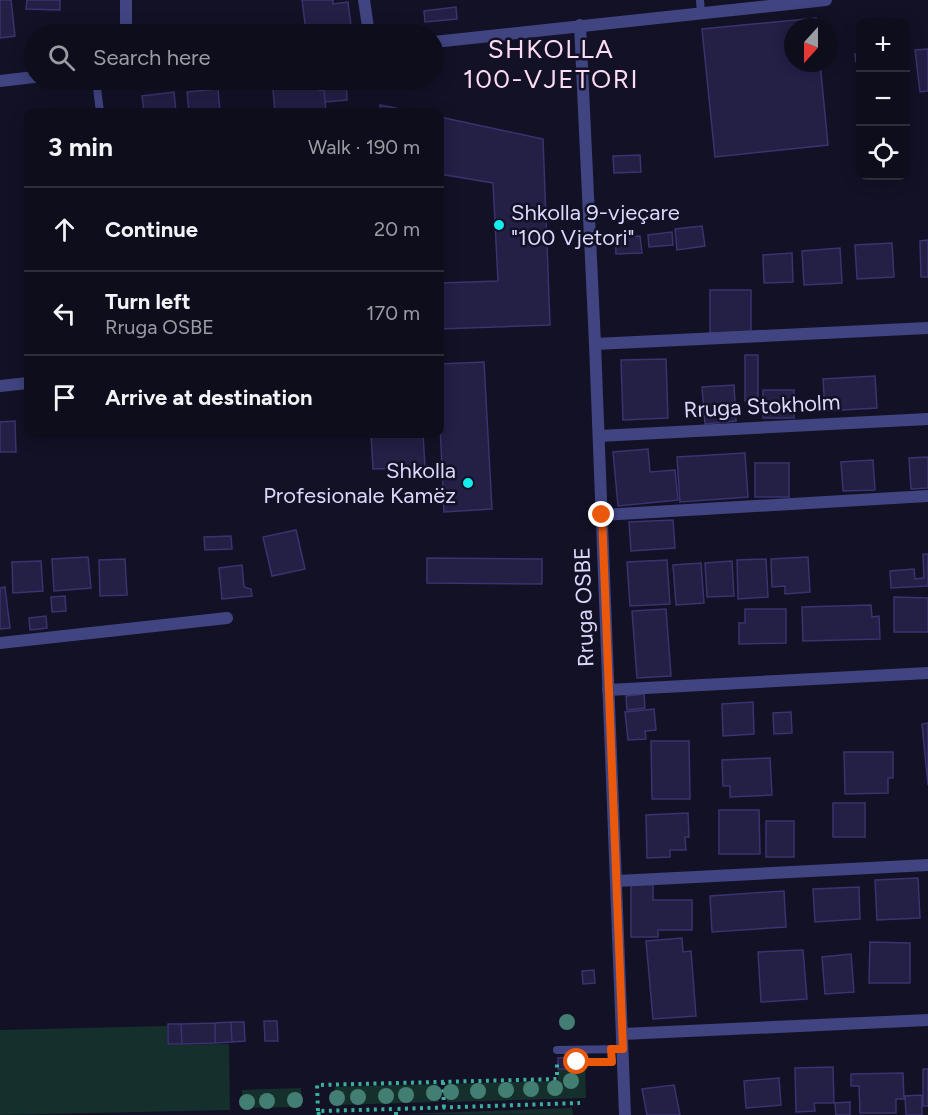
<!DOCTYPE html>
<html lang="en">
<head>
<meta charset="utf-8">
<style>
  body { margin:0; font-family:Figtree,sans-serif; background:#171625; color:#f1f3f6 }
  .controls { position:absolute; right:18px; top:18px; display:grid; overflow:hidden; border-radius:12px; box-shadow:0 3px 15px #0003 }
  .controls button { width:54px; height:54px; display:grid; place-items:center; padding:0; border:0; border-bottom:2px solid #2e2d3b; background:#0e0d1c; color:#f1f3f6; font:30px sans-serif }
  .compass { position:absolute; left:784px; top:18px; width:54px; height:54px; border-radius:50%; background:#0e0d1c; box-shadow:0 3px 15px #0003; rotate:201deg }
  .stop { position:absolute; width:18px; height:18px; margin:-14px; border:4px solid #ea580c; border-radius:50%; background:#fff }
  .stop.end { background:#ea580c; border-color:#fff; box-shadow:0 2px 6px #0008 }
  .list { margin:0; padding:0; list-style:none }
  h2 { display:flex; justify-content:space-between; align-items:center; height:78px; margin:0; padding:0 24px; font-size:26px }
  h2 small { font-size:20px; font-weight:400; color:#9b9ca3 }
  .list li { display:grid; grid-template-columns:39px 1fr auto; gap:18px; align-items:center; box-sizing:border-box; height:84px; padding:0 24px; border-top:2px solid #2e2d3b }
  .list b { display:block; font-size:22px; white-space:nowrap }
  .list p { margin:0; font-size:20px; white-space:nowrap; color:#9b9ca3 }
  .list em { font-size:20px; font-style:normal; color:#9b9ca3 }
  .icon { flex:none; width:33px; height:33px; fill:none; stroke:currentColor; stroke-width:2; stroke-linecap:round; stroke-linejoin:round }
  .map { position:relative; flex:none; width:928px; height:1115px; overflow:hidden }
  .search { position:absolute; background:#0e0d1c; box-shadow:0 3px 15px #0003; left:24px; top:24px; width:420px; height:66px; display:flex; align-items:center; gap:15px; box-sizing:border-box; padding:0 21px; border-radius:33px; color:#9b9ca3; font-size:22px }
  .panel { position:absolute; background:#0e0d1c; box-shadow:0 3px 15px #0003; left:24px; top:108px; width:420px; height:330px; border-radius:12px }
  .map>svg:first-child { display:block }
</style>
</head>
<body>
<div class="map">
<svg width="928" height="1115" viewBox="0 0 928 1115">
  <rect width="100%" height="100%" fill="#131126"/>
  <!-- green -->
  <path fill="#152f2c" d="M167,1026V1045L229,1044L230,1110L0,1115V1030Z
    M572,1057H575L576,1064L585,1063L586,1098L447,1102V1084L558,1081V1069H572Z
    M438,1084L439,1102L336,1105L335,1087Z
    M301,1088L302,1107L242,1108V1090Z
    M572,1108L573,1115L401,1114Z"/>
  <!-- building -->
  <path fill="#231f45" stroke="#39336f" stroke-width="1.5" d="M0,0H11L15,36L0,38Z
    M27,0H60V10L26,9Z
    M302,0H333V4L348,2L351,26L306,31Z
    M456,7L457,19L425,22L424,11Z
    M816,18L817,27H793V63H820L828,145L715,157L702,29Z
    M112,26L113,34H82L81,30Z
    M928,49V91L920,92L915,50Z
    M855,54H860V62H856Z
    M272,80H318L319,90H324L326,112H275Z
    M318,80H346L347,100L325,102L324,90H319Z
    M218,89L220,112H189L187,92Z
    M174,92L176,112H144L142,96Z
    M380,105L416,112H380Z
    M440,117L543,139L550,325L440,329V283L498,281L493,183L440,174Z
    M640,155L641,172L614,173L613,156Z
    M702,226L705,246L677,250L675,229Z
    M672,232L673,245L649,247L648,235Z
    M640,236L642,253L616,254L615,237Z
    M928,240V277H921L920,241Z
    M892,243L894,277L857,279L855,245Z
    M840,248L842,283L804,285L802,251Z
    M792,253L793,282L764,283L763,255Z
    M710,290H751V333H710Z
    M745,355H758V401H745Z
    M666,359L668,418L623,420L621,360Z
    M484,362L492,509L444,512L440,424V364Z
    M875,376L877,408L825,411L823,379Z
    M734,385L736,421L705,424L702,387Z
    M763,390H794V418H763Z
    M15,421L16,452H0V422Z
    M371,434H423L425,467L373,469Z
    M648,449L650,472L675,470L678,500L618,506L613,452Z
    M745,453L748,497L680,502L677,457Z
    M928,457V488L911,489L909,458Z
    M873,460L875,490L843,491L841,462Z
    M755,463H789V497H755Z
    M673,520L675,548L631,551L629,522Z
    M296,530L305,569L272,576L263,537Z
    M231,536L232,549L205,550L204,537Z
    M923,554H928V586L891,588L890,571L914,569L915,579L924,578Z
    M88,557L91,588L54,591L52,559Z
    M808,557L810,592L785,594V586L772,587L771,559Z
    M427,558L542,559V584L427,583Z
    M125,559L127,595L100,596L99,560Z
    M766,559L768,597L738,599L737,560Z
    M667,560L670,604L630,606L627,562Z
    M41,561L43,591L13,593L12,562Z
    M732,561L734,596L707,597L705,563Z
    M701,563L704,603L676,605L673,565Z
    M242,565L244,587L251,589L252,596L222,599L219,568Z
    M5,587L10,628L0,629V588Z
    M65,596L66,611L52,612L51,597Z
    M894,597L928,598V632H894Z
    M871,605L872,617L879,616L880,639L803,641L802,607Z
    M666,609L671,676L637,678L632,611Z
    M745,609H786V643L739,644V623H745Z
    M46,616L47,628L30,630L29,618Z
    M644,694L645,708L627,710L626,696Z
    M753,702L754,734L723,736L722,704Z
    M654,709L656,730L645,731L646,739L628,740L625,712Z
    M791,712L792,733L774,734L773,713Z
    M928,723V785L922,724Z
    M651,741H689L690,799H652Z
    M844,752H893V778H888V793L845,794Z
    M770,758L772,795L730,797V786H723L722,760Z
    M833,803H865V837H833Z
    M719,810H759L760,854H719Z
    M688,813L689,837H685L686,850H670V857L647,858L646,815Z
    M766,821H794V857H766Z
    M918,878L920,918L877,920L875,880Z
    M631,883H653V900H692V930H658V937H631Z
    M859,887L860,919L815,922L813,889Z
    M784,891L786,927L712,932L710,896Z
    M682,938L683,952L691,951L696,1016L653,1019L646,941Z
    M870,942L910,943V983H869Z
    M803,950L807,999L761,1002L758,952Z
    M851,954L854,992L825,994L822,957Z
    M594,970L595,983L583,984L582,971Z
    M264,1021H277L278,1041H265Z
    M231,1022H244L245,1041L232,1042Z
    M231,1022L232,1042L215,1043V1023Z
    M215,1023V1043L182,1044L181,1024Z
    M168,1024H181L182,1044H168Z
    M572,1057L573,1069H558V1058Z
    M833,1067L834,1103H814L815,1111L796,1112L795,1068Z
    M923,1069H928V1106H923Z
    M903,1073L904,1099H896V1113H860L859,1086H851V1074Z
    M779,1078L781,1105L746,1108L744,1081Z
    M674,1085L680,1115H647L642,1089Z
    M922,1095V1115H906L905,1096Z
    M850,1102V1115H836L835,1103Z"/>
  <g fill="none" stroke-linecap="round" stroke-linejoin="round">
    <!-- path -->
    <path stroke="#3aaf9c" stroke-width="4" stroke-dasharray="3 4.5" stroke-linecap="butt" d="M443,1082L444,1108
      M318,1111L317,1085L557,1079V1061
      M319,1115L318,1111L396,1109
      M396,1115V1109L580,1103"/>
    <!-- service -->
    <path stroke="#404481" stroke-width="8" d="M700,0L701,13
      M96,80L100,112
      M557,1050L623,1049"/>
    <!-- minor -->
    <path stroke="#404481" stroke-width="12" d="M126,34V0
      M595,344L928,328
      M0,386L28,383
      M599,436L928,419
      M602,515L928,496
      M0,643L227,618
      M608,690L928,673
      M617,881L928,865
      M623,1034L928,1020"/>
    <!-- tertiary -->
    <path stroke="#404481" stroke-width="12" d="M364,0L369,34
      M580,25L595,344L625,1115
      M434,42L826,0
      M0,81L34,77"/>
  </g>
  <!-- trees -->
  <g fill="#437e72">
    <circle cx="567" cy="1022" r="8"/>
    <circle cx="571" cy="1081" r="8"/>
    <circle cx="555" cy="1088" r="8"/>
    <circle cx="531" cy="1089" r="8"/>
    <circle cx="506" cy="1090" r="8"/>
    <circle cx="478" cy="1091" r="8"/>
    <circle cx="451" cy="1092" r="8"/>
    <circle cx="434" cy="1093" r="8"/>
    <circle cx="406" cy="1095" r="8"/>
    <circle cx="386" cy="1096" r="8"/>
    <circle cx="358" cy="1097" r="8"/>
    <circle cx="337" cy="1098" r="8"/>
    <circle cx="295" cy="1100" r="8"/>
    <circle cx="267" cy="1101" r="8"/>
    <circle cx="247" cy="1102" r="8"/>
  </g>
  <g fill="none" stroke-linecap="round" stroke-linejoin="round">
    <!-- route -->
    <path stroke="#ea580c" stroke-width="8" d="M577,1062H612L611,1049H623L602,515"/>
  </g>
  <!-- markers -->
  <g fill="#15ecec" stroke="#131126" stroke-width="2">
    <circle cx="499" cy="225" r="6"/>
    <circle cx="468" cy="483" r="6"/>
  </g>
  <g text-anchor="middle" dominant-baseline="central" stroke-width="5" stroke-linejoin="round" paint-order="stroke">
    <!-- poi labels -->
    <g font-size="22" fill="#dad9fc" stroke="#131126" text-anchor="start">
      <text x="511" y="212">Shkolla 9-vjeçare<tspan x="511" dy="25">"100 Vjetori"</tspan></text>
      <text x="456" y="470" text-anchor="end">Shkolla<tspan x="456" dy="25">Profesionale Kamëz</tspan></text>
    </g>
    <!-- street labels -->
    <g font-size="22" fill="#dad9fc" stroke="#131126">
      <text transform="translate(762 406) rotate(-3)">Rruga Stokholm</text>
      <text transform="translate(584 607) rotate(-92)">Rruga OSBE</text>
    </g>
    <!-- quarter labels -->
    <g font-size="26" letter-spacing="1.5" fill="#fcdbf3" stroke="#131126">
      <text x="551" y="49">SHKOLLA<tspan x="551" dy="30">100-VJETORI</tspan></text>
    </g>
  </g>
</svg>
<div class="controls">
<button>+</button>
<button>−</button>
<button><svg class="icon" aria-label="locate" viewBox="0 0 24 24"><circle cx="12" cy="12" r="6"/><path d="M12 2v4M12 18v4M2 12h4M18 12h4"/></svg></button>
</div>
<svg class="compass" viewBox="-18 -18 36 36"><path d="M0-13l5 13h-10z" fill="#e53935"/><path d="M0 13l5-13h-10z" fill="#9b9ca3"/></svg>
<div class="stop" style="left:577px;top:1062px"></div>
<div class="stop end" style="left:602px;top:515px"></div>
<div class="search"><svg class="icon" aria-label="search" viewBox="0 0 24 24"><circle cx="10" cy="10" r="6"/><path d="M15 15l6 6"/></svg>Search here</div>
<section class="panel">
<h2>3 min<small>Walk · 190 m</small></h2>
<ul class="list">
<li><svg class="icon" aria-label="ahead" viewBox="0 0 24 24"><path d="M12 20V5M6 11l6-6 6 6"/></svg><div><b>Continue</b></div><em>20 m</em></li>
<li><svg class="icon" aria-label="left" viewBox="0 0 24 24"><path d="M17 20v-9H6M10 6l-5 5 5 5"/></svg><div><b>Turn left</b><p>Rruga OSBE</p></div><em>170 m</em></li>
<li><svg class="icon" aria-label="arrive" viewBox="0 0 24 24"><path d="M6 21V4h12l-3 4 3 4H6"/></svg><div><b>Arrive at destination</b></div></li>
</ul>
</section>
</div>
</body>
</html>
